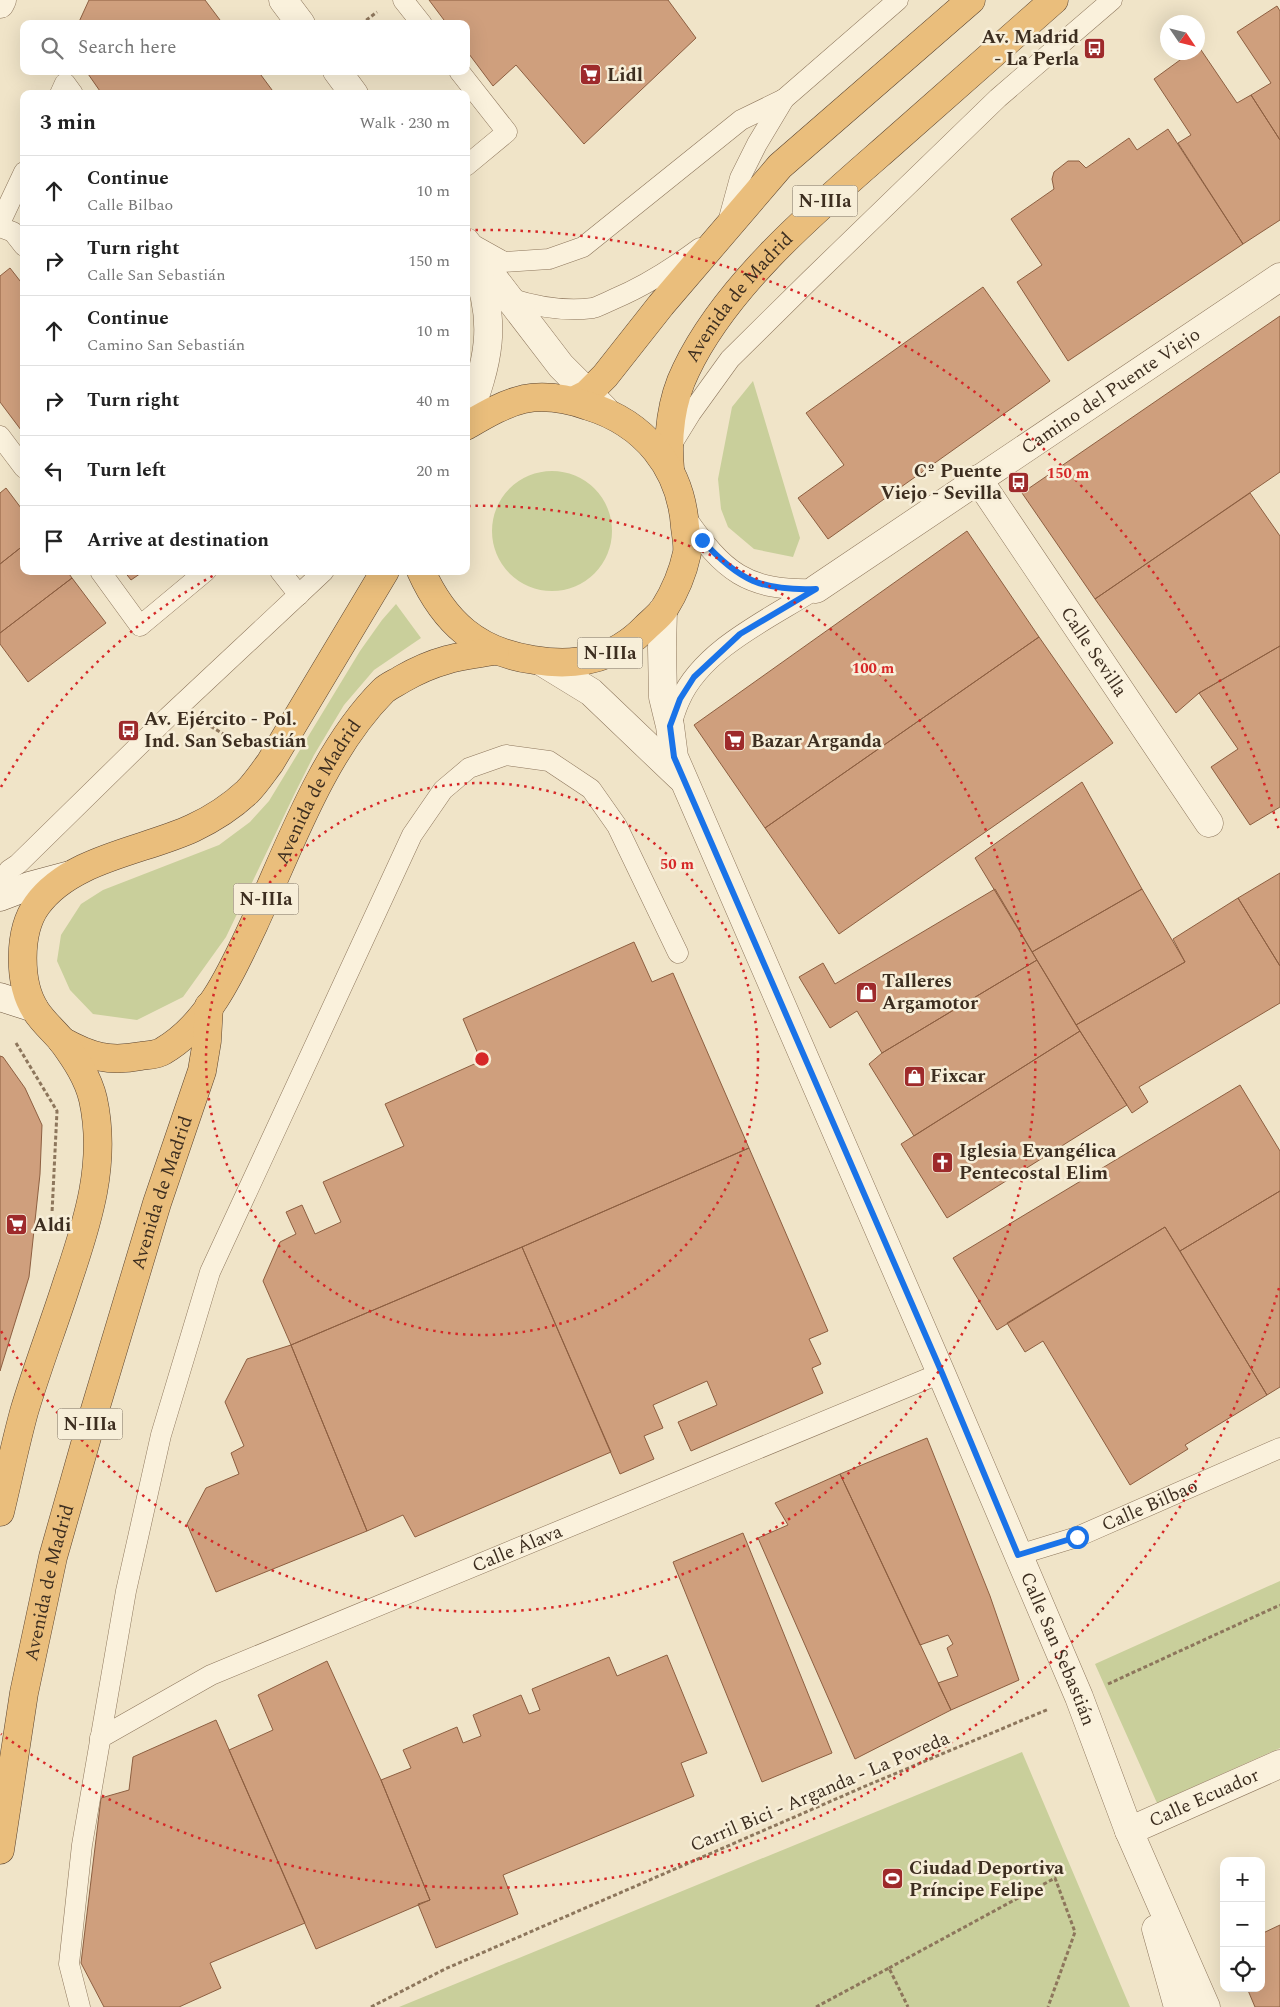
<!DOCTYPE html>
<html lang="en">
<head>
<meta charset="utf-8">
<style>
  body { margin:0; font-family:Spectral,serif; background:#f2f2f2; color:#222 }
  .controls { position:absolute; right:15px; bottom:15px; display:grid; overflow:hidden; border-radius:10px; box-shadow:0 5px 20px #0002 }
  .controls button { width:45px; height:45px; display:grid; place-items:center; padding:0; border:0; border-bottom:1px solid #e0e0e0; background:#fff; color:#222; font:25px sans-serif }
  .compass { position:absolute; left:1160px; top:15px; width:45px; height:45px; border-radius:50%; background:#fff; box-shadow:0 5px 20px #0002; rotate:125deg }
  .stop { position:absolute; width:15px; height:15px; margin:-11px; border:4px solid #1a73e8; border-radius:50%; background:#fff }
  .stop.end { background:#1a73e8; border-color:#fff; box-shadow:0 1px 5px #0008 }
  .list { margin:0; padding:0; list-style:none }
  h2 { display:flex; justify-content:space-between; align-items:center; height:65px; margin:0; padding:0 20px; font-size:21px }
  h2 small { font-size:16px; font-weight:400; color:#767676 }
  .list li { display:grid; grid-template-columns:32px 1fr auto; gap:15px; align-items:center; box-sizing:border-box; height:70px; padding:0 20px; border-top:1px solid #e0e0e0 }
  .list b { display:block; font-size:19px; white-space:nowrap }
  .list p { margin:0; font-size:16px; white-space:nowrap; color:#767676 }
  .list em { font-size:16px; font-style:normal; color:#767676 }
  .icon { flex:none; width:28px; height:28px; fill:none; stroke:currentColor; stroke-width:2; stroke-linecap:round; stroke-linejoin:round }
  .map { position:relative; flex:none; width:1280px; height:2007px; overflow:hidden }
  .search { position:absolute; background:#fff; box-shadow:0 5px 20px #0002; left:20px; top:20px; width:450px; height:55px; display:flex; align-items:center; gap:12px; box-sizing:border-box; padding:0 18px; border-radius:10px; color:#767676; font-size:19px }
  .panel { position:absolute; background:#fff; box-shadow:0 5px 20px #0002; left:20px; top:90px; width:450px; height:485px; border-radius:10px }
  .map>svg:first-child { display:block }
</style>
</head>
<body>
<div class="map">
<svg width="1280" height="2007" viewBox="0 0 1280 2007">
  <rect width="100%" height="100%" fill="#f0e4c8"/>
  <!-- green -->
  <path fill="#c9cf9b" d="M753,381L800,538L793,557L754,549L728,527L721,509L718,479L732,407Z
    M492 531a60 60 0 1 1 120 0a60 60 0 1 1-120 0Z
    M396,604L421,638L374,670L344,705L314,755L294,795L226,937L183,997L137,1020L93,1014L70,990L57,961L61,935L81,904L103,890L219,845L250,822L269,801L360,651L382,620Z
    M1280,1581V1748L1157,1803L1095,1664Z
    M1022,1752L1130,2007H399Z"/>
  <!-- building -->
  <path fill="#cf9f7d" stroke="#8d5f41" d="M89,0H205L223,24H78Z
    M429,0H668L696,38L584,144L516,65L493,86L466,50V24H447Z
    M1277,6L1280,11V140L1251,95L1271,83L1237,32Z
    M1199,47L1237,103L1251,95L1280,140V220L1243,244L1178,143L1191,135L1154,79L1191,52H1198Z
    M86,71H258L275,94H102Z
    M1168,129L1243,244L1068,361L1017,282L1042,265L1011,219L1054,189L1052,179L1054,172L1068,161H1079L1086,168L1129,138L1137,150Z
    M10,268L24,286V434L0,402V276Z
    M983,287L1050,381L828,539L798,498L844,465L806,413Z
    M1280,316V472L1095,599L1022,493Z
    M6,488L24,512V545L0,564V493Z
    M1250,493L1280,536V646L1199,693L1176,713L1095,599Z
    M967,531L1039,637L765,828L694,725Z
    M24,545V571H67L72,578L0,633V564Z
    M124,571H144L131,580Z
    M72,578L106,623L28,682L0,644V633Z
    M1039,637L1113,743L839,934L765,828Z
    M1280,646V807L1250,825L1211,767L1238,749L1199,693Z
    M1082,782L1142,889L1032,952L975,858Z
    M1280,873V966L1238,898Z
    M995,889L1037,960L882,1053L857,1011L830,1028L799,977L823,963L835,984Z
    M1142,889L1185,962L1076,1025L1032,952Z
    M1238,898L1280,966V1003L1139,1087L1148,1102L1132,1113L1076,1025L1185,962L1173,939Z
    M634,942L652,982L673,973L749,1148L522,1247L291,1345L263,1281L280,1242L296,1234L286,1212L302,1205L315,1234L341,1222L323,1182L404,1146L385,1104L481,1061L463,1019Z
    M1037,960L1080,1031L914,1136L869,1064L882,1053Z
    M1080,1031L1127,1105L947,1218L901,1144Z
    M0,1056L3,1057L25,1088L42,1125L40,1174L29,1277L0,1371Z
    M1240,1085L1280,1151V1191L1180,1251L1165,1227L997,1330L953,1258Z
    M749,1148L828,1331L809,1339L821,1364L812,1368L823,1393L691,1451L678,1422L717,1405L707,1381L653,1405L663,1428L644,1436L654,1459L620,1474L522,1247Z
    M1280,1191V1387L1267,1395L1180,1251Z
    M1165,1227L1267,1395L1185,1445L1188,1449L1130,1485L1043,1341L1025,1352L1007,1323Z
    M522,1247L611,1452L415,1537L403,1515L367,1531L291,1345Z
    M291,1345L367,1531L216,1592L187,1524L206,1488L239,1474L231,1453L244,1446L225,1402L247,1359Z
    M927,1438L990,1596L1019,1680L951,1710L938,1683L958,1676L947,1648L953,1644L948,1635L920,1645L840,1474Z
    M840,1474L951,1710L855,1759L758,1538L788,1525L775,1503Z
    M743,1533L832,1753L762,1782L673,1562Z
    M667,1655L707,1753L681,1763L694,1796L503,1875L518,1914L436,1948L418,1904L430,1900L381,1780L411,1768L403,1750L457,1727L463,1743L481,1736L473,1715L521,1695L529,1714L540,1710L532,1689L609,1657L617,1676Z
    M327,1661L381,1780L430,1900L316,1949L229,1750L273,1730L258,1695Z
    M216,1720L305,1923L210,1963L221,1988L179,2007H104L81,1963L101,1798L129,1790L133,1757Z
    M1280,1925V2007H1255L1247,1988H1261V1934Z"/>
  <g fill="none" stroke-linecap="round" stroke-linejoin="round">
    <defs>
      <g id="service">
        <path d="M403,0L422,24"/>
        <path d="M459,71L507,132L466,166"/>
        <path d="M60,94L65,83L73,94"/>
        <path d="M728,222L740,178L757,144L784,99L898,0"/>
        <path d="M0,223L24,172"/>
        <path d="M0,227L13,232L24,246"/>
        <path d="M470,243L504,262L549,259L583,247L741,120L784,99"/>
        <path d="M509,298C537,307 564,312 593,308C600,306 607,302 614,299C645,286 673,268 700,248"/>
        <path d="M0,436L24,468"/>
        <path d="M670,447L691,413L730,359L810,280L998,98L1112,0"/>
        <path d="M685,516C724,572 746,591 816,589"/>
        <path d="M100,571L140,626L206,571"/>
        <path d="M280,571L299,595"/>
        <path d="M670,726C674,717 676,708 680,700C703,648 771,618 816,589"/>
        <path d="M0,886L9,870L18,864L168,717L324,571"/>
        <path id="s1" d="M1018,1555L1077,1537L1280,1448"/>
        <path id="s2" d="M100,1738L211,1675L941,1373"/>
        <path d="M80,2007L69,1964L82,1845L126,1591L161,1435L210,1272L412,835L443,790L469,768L506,755L549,761L591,789L617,826L678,953"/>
      </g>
      <g id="minor">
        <path d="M283,0L301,24"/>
        <path d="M0,4L2,0"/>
        <path d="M337,71L354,94"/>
        <path d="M466,242L561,366L604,409"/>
        <path d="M466,421C488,363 499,323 474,263"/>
        <path id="s3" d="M978,479L1209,823"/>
        <path id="s4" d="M816,589L1280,277"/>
        <path id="s5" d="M663,610L662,648L663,697L670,726L674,757L941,1373L1079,1697L1129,1831L1206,2007"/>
        <path d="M542,662L591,692L680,777"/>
        <path id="s6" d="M1129,1831L1280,1764"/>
        <path d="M1156,1929L1178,2007"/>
      </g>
      <path id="secondary" d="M0,897L29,886L70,875
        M0,997L34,1008"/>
      <g id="trunk">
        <path d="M573,401L587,394L605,376L661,305L780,166L971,0"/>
        <path id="s7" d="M670,469C667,437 671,400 686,370C726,286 814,211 884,150C940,100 997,50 1054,0"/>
        <path d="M421,571C444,622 477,652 534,660C576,667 614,660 645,628C651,622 659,616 664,609C674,593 683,572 687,553C688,545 686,535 685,527C681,467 644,423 588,406C568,399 545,395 524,399C503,404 485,415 466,426"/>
        <path id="s8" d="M62,1041C91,1057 109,1062 141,1056C148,1055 157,1055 163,1051C209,1024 232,971 254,924C289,848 323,751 383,691C388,686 396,683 402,679C435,660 459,656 495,651"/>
        <path d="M0,1512C8,1479 15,1445 24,1412C37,1368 54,1324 68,1280C88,1221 107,1162 93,1099C88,1078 76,1060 63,1042C54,1031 44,1023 36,1011C18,984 18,931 37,905C71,858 144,851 193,828C212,819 232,806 247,792C256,783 263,772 270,763L385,571"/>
        <path id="s9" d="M0,1850L24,1693L53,1557L91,1423L157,1203L202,1071L207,1041L209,1006"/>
      </g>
    </defs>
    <!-- service casing -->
    <use href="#service" stroke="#8d765c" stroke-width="21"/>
    <!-- minor casing -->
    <use href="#minor" stroke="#8d765c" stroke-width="29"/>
    <!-- secondary casing -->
    <use href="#secondary" stroke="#6f573f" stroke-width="29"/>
    <!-- trunk casing -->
    <use href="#trunk" stroke="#5b4430" stroke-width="29"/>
    <!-- path -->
    <path stroke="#8d765c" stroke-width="3" stroke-dasharray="4 2.5" stroke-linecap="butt" d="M361,24L377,12
      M205,723L242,745
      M16,1043L57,1111L52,1213
      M1108,1684L1280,1605
      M889,1968L1055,1878L1075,1932L1048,2007
      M371,2007L445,1969L868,1785L1049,1709
      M816,2007L889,1968L908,2007"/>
    <!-- service -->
    <use href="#service" stroke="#faf1dc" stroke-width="20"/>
    <!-- minor -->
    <use href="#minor" stroke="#faf1dc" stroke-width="28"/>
    <!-- secondary -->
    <use href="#secondary" stroke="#faf1dc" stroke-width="28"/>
    <!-- trunk -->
    <use href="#trunk" stroke="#eabe7c" stroke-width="28"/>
  </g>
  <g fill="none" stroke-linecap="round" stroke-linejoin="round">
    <!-- route -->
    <path stroke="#1a73e8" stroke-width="6" d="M702,540C739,581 762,591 816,589L740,634L694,677L680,699L670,726L674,757L942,1373L1018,1555L1077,1537"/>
  </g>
  <!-- distance rings -->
  <g fill="none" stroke="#d62828" stroke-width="2.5" stroke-dasharray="2.5 5">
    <circle cx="482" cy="1059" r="276"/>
    <path d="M1 787A553 553 0 0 1 218 573M468 506A553 553 0 1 1 1 1331"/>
    <path d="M1279 1288A829 829 0 0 1 1 1734M468 230A829 829 0 0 1 1279 830"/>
  </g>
  <!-- icons -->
  <defs>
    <symbol id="bus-square" viewBox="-11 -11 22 22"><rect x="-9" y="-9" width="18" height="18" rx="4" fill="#9e2a2b" stroke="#f7eed8"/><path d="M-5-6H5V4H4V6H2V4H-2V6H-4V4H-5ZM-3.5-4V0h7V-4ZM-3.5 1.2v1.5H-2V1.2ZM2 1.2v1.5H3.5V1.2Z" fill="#fff"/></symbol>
    <symbol id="supermarket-square" viewBox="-11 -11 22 22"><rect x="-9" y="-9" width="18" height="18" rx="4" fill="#9e2a2b" stroke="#f7eed8"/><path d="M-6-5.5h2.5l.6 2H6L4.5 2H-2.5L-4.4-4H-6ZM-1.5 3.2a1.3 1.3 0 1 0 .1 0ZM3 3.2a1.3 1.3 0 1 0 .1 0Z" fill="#fff"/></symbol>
    <symbol id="shop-square" viewBox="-11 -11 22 22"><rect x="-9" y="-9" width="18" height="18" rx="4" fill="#9e2a2b" stroke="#f7eed8"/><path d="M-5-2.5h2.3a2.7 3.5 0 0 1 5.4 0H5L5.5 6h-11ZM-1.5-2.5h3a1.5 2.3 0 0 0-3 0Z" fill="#fff"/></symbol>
    <symbol id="church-square" viewBox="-11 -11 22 22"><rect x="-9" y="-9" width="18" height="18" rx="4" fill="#9e2a2b" stroke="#f7eed8"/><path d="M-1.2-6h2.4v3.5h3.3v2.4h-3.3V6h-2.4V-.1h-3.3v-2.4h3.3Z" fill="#fff"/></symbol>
    <symbol id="stadium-square" viewBox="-11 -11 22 22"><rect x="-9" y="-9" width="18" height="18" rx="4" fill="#9e2a2b" stroke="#f7eed8"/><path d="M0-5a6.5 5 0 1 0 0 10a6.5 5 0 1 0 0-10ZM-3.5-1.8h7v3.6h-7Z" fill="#fff"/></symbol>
  </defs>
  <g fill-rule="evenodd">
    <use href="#bus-square" x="1082" y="36" width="25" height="25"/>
    <use href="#supermarket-square" x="578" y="62" width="25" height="25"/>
    <use href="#bus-square" x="1006" y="470" width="25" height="25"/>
    <use href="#bus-square" x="116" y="718" width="25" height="25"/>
    <use href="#supermarket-square" x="722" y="728" width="25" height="25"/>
    <use href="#shop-square" x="854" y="980" width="25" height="25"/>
    <use href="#shop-square" x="902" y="1064" width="25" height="25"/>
    <use href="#church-square" x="930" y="1150" width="25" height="25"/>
    <use href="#supermarket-square" x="4" y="1212" width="25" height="25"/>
    <use href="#stadium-square" x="880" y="1866" width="25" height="25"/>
  </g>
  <g text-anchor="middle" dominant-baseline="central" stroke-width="5" stroke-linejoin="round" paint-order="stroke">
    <!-- shield labels -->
    <g fill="#f7eed8" stroke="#756857" stroke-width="1">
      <rect x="792.5" y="185.5" width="65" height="31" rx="4"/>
      <rect x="577.5" y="637.5" width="65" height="31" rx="4"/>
      <rect x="233.5" y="883.5" width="65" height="31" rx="4"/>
      <rect x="57.5" y="1408.5" width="65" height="31" rx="4"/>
    </g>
    <g font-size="18" font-weight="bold" fill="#3d2e20">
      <text x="825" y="201">N-IIIa</text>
      <text x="610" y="653">N-IIIa</text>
      <text x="266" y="899">N-IIIa</text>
      <text x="90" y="1424">N-IIIa</text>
    </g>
    <!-- poi labels -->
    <g font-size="19" font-weight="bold" fill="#3d2e20" stroke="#f7eed8" text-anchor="start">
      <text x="1079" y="37" text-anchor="end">Av. Madrid<tspan x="1079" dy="22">- La Perla</tspan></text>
      <text x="607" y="75">Lidl</text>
      <text x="1002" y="471" text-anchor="end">Cº Puente<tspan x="1002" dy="22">Viejo - Sevilla</tspan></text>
      <text x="144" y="719">Av. Ejército - Pol.<tspan x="144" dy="22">Ind. San Sebastián</tspan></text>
      <text x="751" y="741">Bazar Arganda</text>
      <text x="882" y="981">Talleres<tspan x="882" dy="22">Argamotor</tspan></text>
      <text x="930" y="1076">Fixcar</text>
      <text x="959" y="1151">Iglesia Evangélica<tspan x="959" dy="22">Pentecostal Elim</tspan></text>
      <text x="33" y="1225">Aldi</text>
      <text x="909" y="1868">Ciudad Deportiva<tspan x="909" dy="22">Príncipe Felipe</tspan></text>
    </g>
    <!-- street labels -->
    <g font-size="19" fill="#3d2e20" stroke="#f7eed8">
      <text stroke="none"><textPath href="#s7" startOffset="192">Avenida de Madrid</textPath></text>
      <text stroke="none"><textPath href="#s4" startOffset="355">Camino del Puente Viejo</textPath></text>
      <text stroke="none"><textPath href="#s3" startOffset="208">Calle Sevilla</textPath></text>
      <text stroke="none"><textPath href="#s8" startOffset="411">Avenida de Madrid</textPath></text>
      <text stroke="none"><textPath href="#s9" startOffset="678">Avenida de Madrid</textPath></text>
      <text stroke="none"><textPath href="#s1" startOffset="141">Calle Bilbao</textPath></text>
      <text stroke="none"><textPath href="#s2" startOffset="459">Calle Álava</textPath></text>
      <text stroke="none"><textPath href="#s9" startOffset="272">Avenida de Madrid</textPath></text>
      <text stroke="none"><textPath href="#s5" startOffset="1119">Calle San Sebastián</textPath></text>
      <text transform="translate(820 1792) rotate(-23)">Carril Bici - Arganda - La Poveda</text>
      <text stroke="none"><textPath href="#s6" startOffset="82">Calle Ecuador</textPath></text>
    </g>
  </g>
  <circle cx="482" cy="1059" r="8" fill="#d62828" stroke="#f7eed8" stroke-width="2.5"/>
  <g font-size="15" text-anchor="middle" font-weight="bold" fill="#d62828" stroke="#f7eed8" stroke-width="5" stroke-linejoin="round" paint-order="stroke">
    <text x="1068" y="478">150 m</text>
    <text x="873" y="673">100 m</text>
    <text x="677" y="869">50 m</text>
  </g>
</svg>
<div class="controls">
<button>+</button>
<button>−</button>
<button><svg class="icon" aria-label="locate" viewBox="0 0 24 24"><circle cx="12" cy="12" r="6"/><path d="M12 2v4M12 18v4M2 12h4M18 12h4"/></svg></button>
</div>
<svg class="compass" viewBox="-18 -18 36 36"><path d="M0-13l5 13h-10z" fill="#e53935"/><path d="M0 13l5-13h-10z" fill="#767676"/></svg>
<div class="stop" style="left:1077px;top:1537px"></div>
<div class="stop end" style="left:702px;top:540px"></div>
<div class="search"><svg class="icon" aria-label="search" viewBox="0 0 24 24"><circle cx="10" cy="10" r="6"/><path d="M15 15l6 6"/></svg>Search here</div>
<section class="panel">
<h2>3 min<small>Walk · 230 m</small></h2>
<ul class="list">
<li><svg class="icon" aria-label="ahead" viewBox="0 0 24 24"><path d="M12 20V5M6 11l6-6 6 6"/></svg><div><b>Continue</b><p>Calle Bilbao</p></div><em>10 m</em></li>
<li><svg class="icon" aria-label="right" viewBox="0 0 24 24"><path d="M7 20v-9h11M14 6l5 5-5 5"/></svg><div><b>Turn right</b><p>Calle San Sebastián</p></div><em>150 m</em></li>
<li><svg class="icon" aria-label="ahead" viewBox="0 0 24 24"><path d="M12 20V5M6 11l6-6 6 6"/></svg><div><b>Continue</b><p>Camino San Sebastián</p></div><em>10 m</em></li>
<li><svg class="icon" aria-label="right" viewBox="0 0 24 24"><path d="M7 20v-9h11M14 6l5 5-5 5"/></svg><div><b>Turn right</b></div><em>40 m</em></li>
<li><svg class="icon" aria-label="left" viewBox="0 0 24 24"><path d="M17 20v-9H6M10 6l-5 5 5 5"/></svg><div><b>Turn left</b></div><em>20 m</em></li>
<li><svg class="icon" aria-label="arrive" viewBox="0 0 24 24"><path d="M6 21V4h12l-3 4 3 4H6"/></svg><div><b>Arrive at destination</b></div></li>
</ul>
</section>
</div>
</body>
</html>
